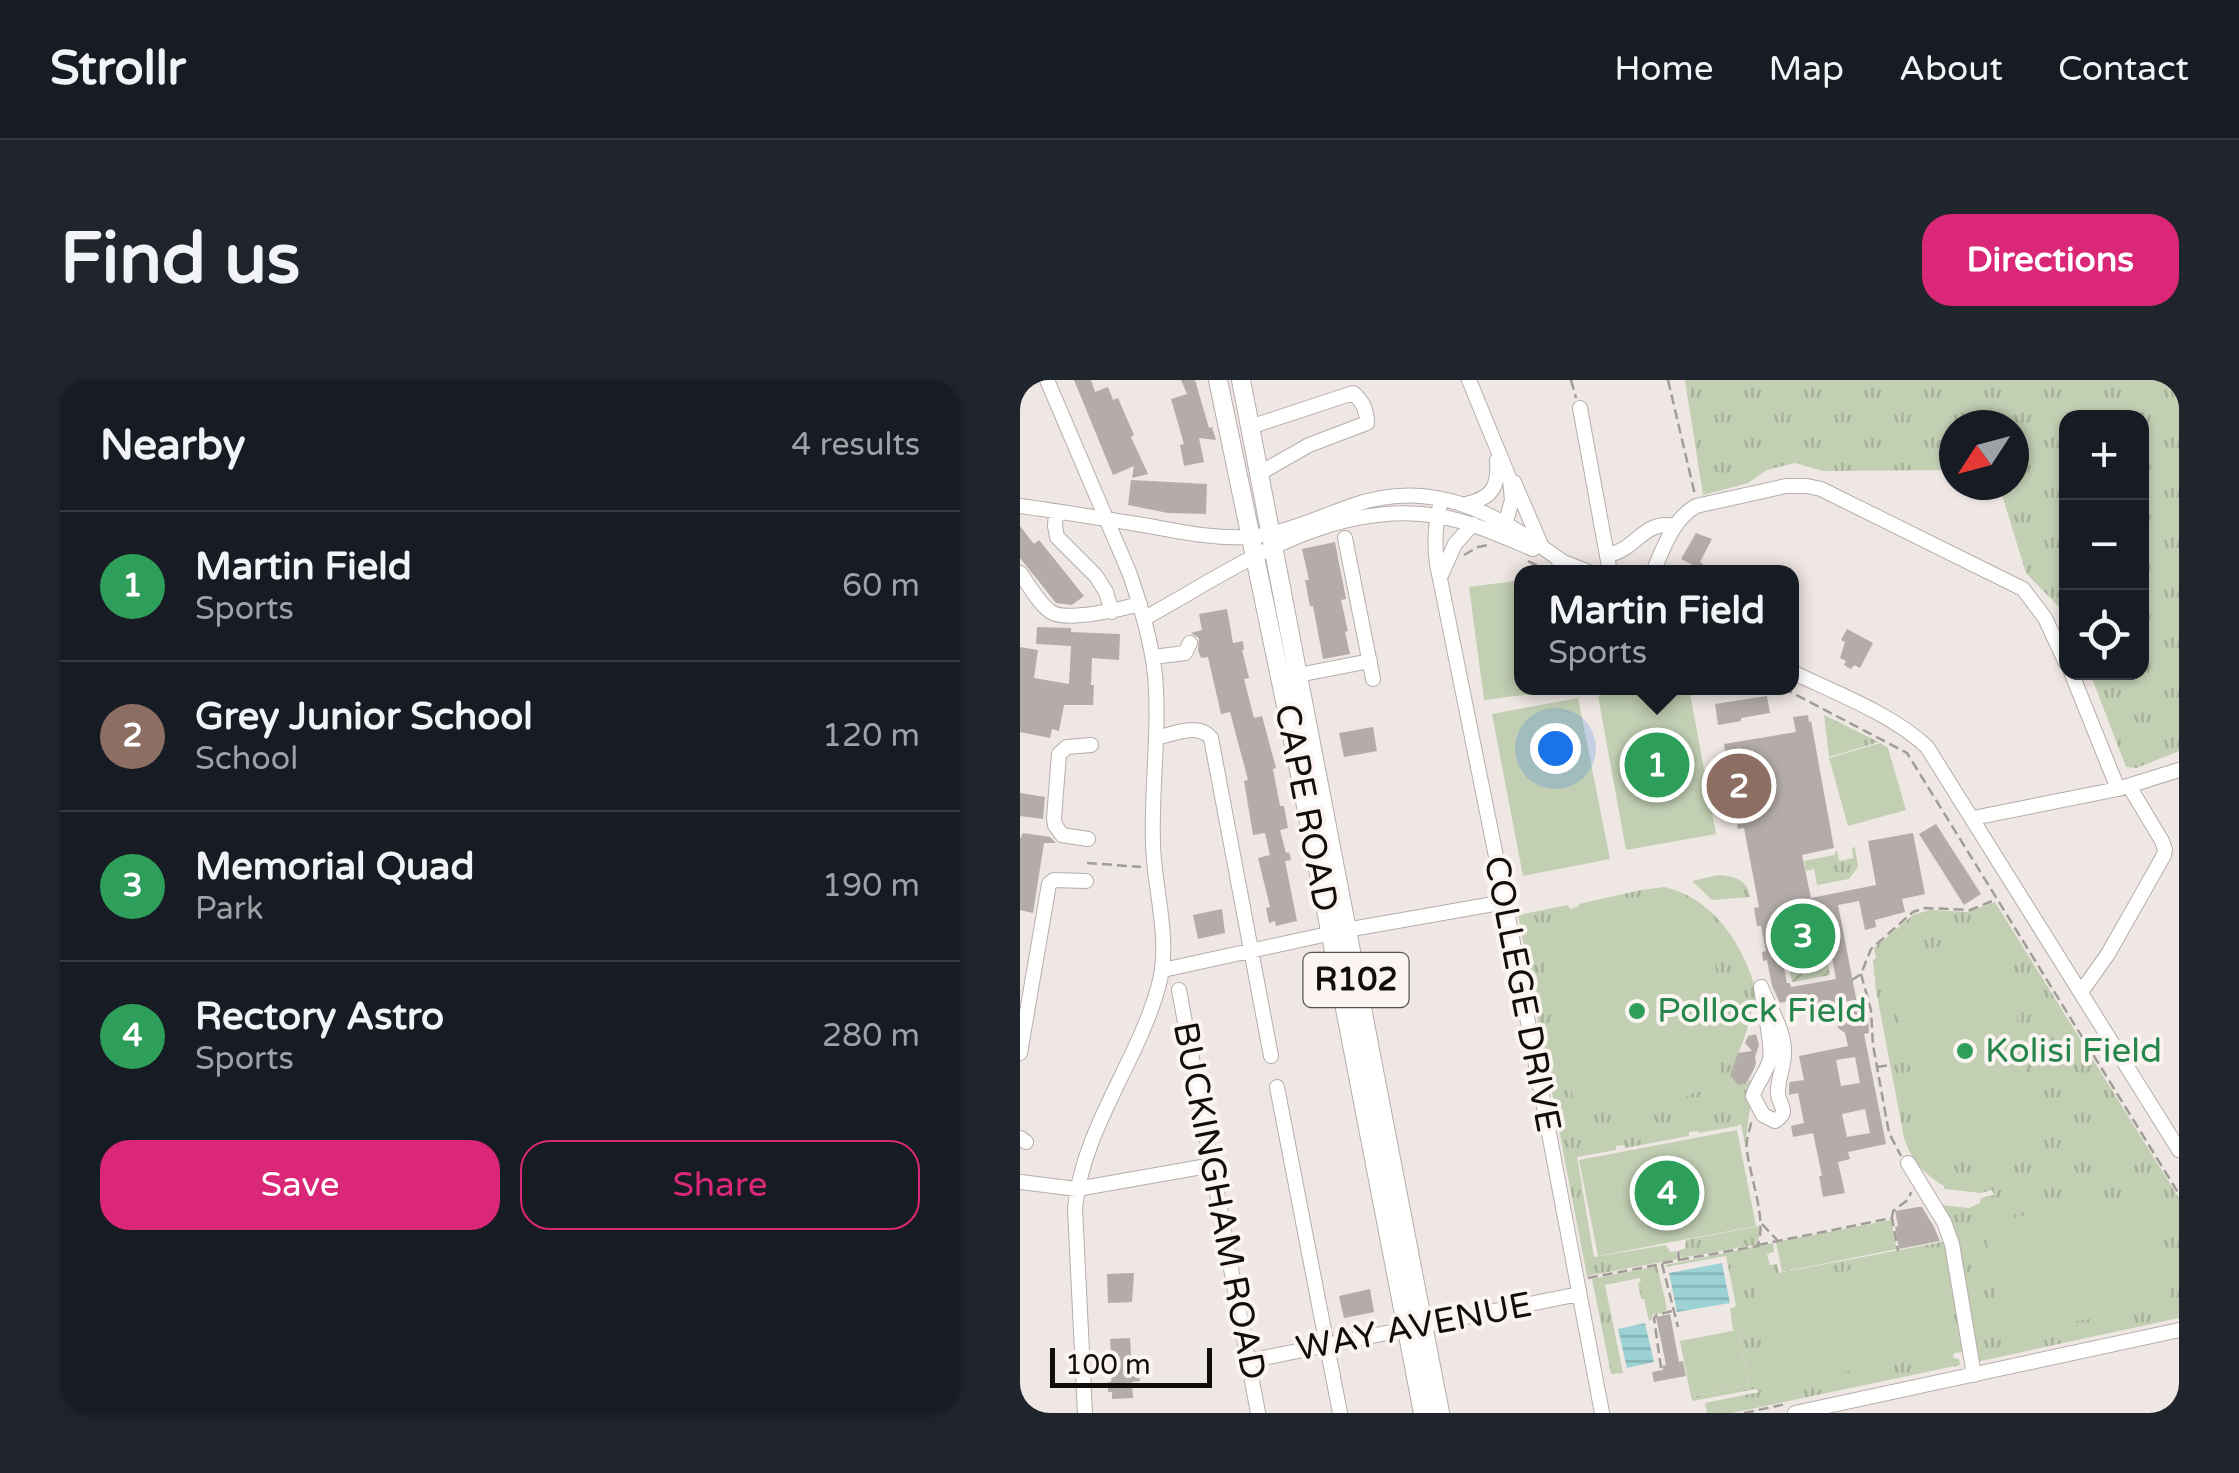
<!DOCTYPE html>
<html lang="en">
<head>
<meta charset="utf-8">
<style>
  body { margin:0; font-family:"Varela Round",sans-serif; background:#20242c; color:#f1f3f6 }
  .controls { position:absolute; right:30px; top:30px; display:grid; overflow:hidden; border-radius:20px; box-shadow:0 2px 8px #0004 }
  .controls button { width:90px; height:90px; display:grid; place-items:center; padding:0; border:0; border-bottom:2px solid #363941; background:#171b24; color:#f1f3f6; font:50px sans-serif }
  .compass { position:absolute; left:919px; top:30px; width:90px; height:90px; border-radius:50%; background:#171b24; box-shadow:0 2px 8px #0004; rotate:234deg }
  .scale { position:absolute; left:30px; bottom:25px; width:162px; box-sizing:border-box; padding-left:10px; border:5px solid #100d0c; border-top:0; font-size:28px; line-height:35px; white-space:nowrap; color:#100d0c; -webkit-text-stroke:8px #fcf4f0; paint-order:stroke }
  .you { position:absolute; left:535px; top:368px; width:35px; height:35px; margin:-25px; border:8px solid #fff; border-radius:50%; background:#1a73e8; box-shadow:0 0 0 15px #1a73e833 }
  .badge { display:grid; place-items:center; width:65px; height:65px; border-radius:50%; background:#db2777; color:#fff; font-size:32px; font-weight:700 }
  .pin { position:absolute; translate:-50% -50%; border:5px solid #fff; box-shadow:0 2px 10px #0006 }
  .popup { position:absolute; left:494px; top:185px; width:285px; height:130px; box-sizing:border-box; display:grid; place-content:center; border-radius:20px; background:#171b24; filter:drop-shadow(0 2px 8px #0005); font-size:32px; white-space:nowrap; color:#9ea1a6 }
  .popup b { font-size:38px; color:#f1f3f6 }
  .popup::after { content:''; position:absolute; left:50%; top:100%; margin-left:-20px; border:20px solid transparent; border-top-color:#171b24 }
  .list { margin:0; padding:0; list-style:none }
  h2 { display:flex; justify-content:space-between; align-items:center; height:130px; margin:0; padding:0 40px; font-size:42px }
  h2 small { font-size:32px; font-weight:400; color:#9ea1a6 }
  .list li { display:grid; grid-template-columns:65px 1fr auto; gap:30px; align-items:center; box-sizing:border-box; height:150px; padding:0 40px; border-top:2px solid #363941 }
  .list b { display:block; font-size:38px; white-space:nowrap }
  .list p { margin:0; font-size:32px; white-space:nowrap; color:#9ea1a6 }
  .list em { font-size:32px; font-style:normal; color:#9ea1a6 }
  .actions { display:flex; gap:20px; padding:30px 40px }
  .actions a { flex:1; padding:22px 0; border:2px solid #db2777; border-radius:30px; text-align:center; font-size:35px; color:#db2777 }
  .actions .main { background:#db2777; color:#fff }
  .icon { flex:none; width:55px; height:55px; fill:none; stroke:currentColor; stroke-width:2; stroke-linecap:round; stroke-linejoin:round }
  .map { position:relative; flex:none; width:1159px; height:1033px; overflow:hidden; border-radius:30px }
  header { display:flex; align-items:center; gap:60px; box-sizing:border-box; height:140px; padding:0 50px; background:#171b24; border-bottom:2px solid #363941 }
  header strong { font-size:48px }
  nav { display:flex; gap:55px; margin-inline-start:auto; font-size:35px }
  .intro { display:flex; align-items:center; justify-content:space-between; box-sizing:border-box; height:240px; padding:0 60px }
  h1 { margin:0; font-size:70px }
  .button { padding:25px 45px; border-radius:30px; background:#db2777; color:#fff; font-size:35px; font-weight:700 }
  main { display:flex; gap:60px; padding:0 60px }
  aside { flex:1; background:#171b24; border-radius:30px; box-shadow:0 2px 8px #0004 }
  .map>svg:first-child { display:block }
</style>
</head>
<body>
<header>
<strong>Strollr</strong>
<nav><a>Home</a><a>Map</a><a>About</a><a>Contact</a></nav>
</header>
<div class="intro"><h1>Find us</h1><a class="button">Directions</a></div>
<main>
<aside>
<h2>Nearby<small>4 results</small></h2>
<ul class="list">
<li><span class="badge" style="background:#2e9e5b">1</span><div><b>Martin Field</b><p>Sports</p></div><em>60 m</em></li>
<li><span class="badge" style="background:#8d6e63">2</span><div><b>Grey Junior School</b><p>School</p></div><em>120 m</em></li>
<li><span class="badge" style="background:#2e9e5b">3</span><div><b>Memorial Quad</b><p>Park</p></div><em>190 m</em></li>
<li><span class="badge" style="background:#2e9e5b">4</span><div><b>Rectory Astro</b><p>Sports</p></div><em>280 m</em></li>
</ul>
<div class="actions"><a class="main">Save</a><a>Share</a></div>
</aside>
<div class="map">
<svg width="1159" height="1033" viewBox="0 0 1159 1033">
  <defs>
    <pattern id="grass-tufts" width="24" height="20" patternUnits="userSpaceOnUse" patternTransform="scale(2.5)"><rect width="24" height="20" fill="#c2cfb3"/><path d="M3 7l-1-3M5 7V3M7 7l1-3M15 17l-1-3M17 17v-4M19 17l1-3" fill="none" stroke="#a6b199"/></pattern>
    <pattern id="garden-furrows" width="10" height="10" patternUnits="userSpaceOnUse" patternTransform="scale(2.5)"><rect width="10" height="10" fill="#c2cfb3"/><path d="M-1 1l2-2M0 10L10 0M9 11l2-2" fill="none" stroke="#a6b199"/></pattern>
    <pattern id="water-rules" width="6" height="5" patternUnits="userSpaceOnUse" patternTransform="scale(2.5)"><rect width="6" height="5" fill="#9cd2d4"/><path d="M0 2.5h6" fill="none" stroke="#85b3b5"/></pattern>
  </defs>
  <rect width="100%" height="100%" fill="#efe7e3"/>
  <!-- grass -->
  <path fill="url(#grass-tufts)" d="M665,0H1156L1159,12V371L1117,388L1106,387L1070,293L1122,292V38H1046V240L1040,228L1006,193L979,105H994V45H934V90L803,91L775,83L747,90L728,103L683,115Z
    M804,335L859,362L809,377Z
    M835,467L838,487L829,499L797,505L794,489L786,491L784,481L814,475L817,470L819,481L833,478L832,468Z
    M698,495C714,496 728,500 730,517L692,520L672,501Z
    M645,507C696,519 728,571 738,620L732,621C731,648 719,670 710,695L718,705L727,704L729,700L734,701L725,764L721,745L719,744L718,746L678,753V751L669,752V756L605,768L604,765L596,766V770L557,777L574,877L646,865L650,872L656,871L658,879L567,896L498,535L548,525L550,529L559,526V524L621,510Z
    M975,522L1159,818V938L956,982L919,825L949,828L960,823L961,818L974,815L972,810L961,813L924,809V806C904,794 891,780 884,758L856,610L853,580L856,578L854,568L893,535L909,530L947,532Z
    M739,846V858L735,865L661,878L659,870L665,869L666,860Z
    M927,861L944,972L934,973L933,978L939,979L940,985L712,1033H687L685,1023L739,1012L736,1009L673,1021L671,1017L729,1005L718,950L713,951L710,929L716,926L706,876L645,887L646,885L753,863L754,872L747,874L750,885L757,884L759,893Z
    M637,886L647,928L645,932L632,935V940L629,941L624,919H621L618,903L621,901L620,898L585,905L603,993L591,994L572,899Z"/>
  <!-- garden -->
  <path fill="url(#garden-furrows)" d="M799,536L810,595L772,602L767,575L768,574L760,543Z"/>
  <!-- pitch -->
  <path fill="#c2cfb3" d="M502,200V308H535L536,311L464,320L449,207Z
    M627,308H669L696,454L606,470L578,316Z
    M558,318L590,479L503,496L472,334Z
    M860,363L868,368L886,430L828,446L809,378Z
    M614,521L648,529L667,526L668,542L685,562L695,585L705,649L698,679L703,708L673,713L654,724L631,730H607L593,726L555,732L549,691L540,669L531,628H529L521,549L555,544L578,529L590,524Z
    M981,555L1021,765L909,786L869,576Z
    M1107,747L1113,781L1081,787L1075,753Z
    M717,750L736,846L578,876L559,780Z
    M1128,813L1150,924L984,955L963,843Z
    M871,840L877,869L762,892L756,862Z
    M913,872L934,967L757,1007L735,911Z
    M718,950L729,1005L671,1017L660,961Z"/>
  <!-- water -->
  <path fill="url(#water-rules)" d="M702,883L710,923L657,932L649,893Z
    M625,943L634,982L607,988L598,949Z"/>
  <!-- building -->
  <path fill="#b4aca9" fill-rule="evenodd" d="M54,0H71L75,12L88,7L93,20L98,18L114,55L111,57L128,94L112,98L114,86L93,95Z
    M161,0H175L189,48L192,47L196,60L179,58L184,82L164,86L160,65L164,64L151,19L167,14Z
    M111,100L187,104L186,134L148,133L108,125Z
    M0,146L14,164L19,160L64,216L52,225L36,223L0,178Z
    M676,153L692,159L680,182L685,186L683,190L661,179Z
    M315,162L326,219L321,220L328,251L325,252L330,274L303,279L293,226H290L285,200H289L282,169Z
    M207,229L213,263L223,261L224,270H222L229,298L224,299L234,338L242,336L256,388L253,389L260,426H264L268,448L260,450L266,473L269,472L271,480L265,481L277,541L256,546L255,541L249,543L246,528L250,527L238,478L250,475L245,453L233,455L224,401L228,400L210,332L201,334L188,277L181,278L178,270L179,258L171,253L182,250L179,234Z
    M17,247L51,248V252L100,254L99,280L72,278L71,305H74L73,325H44L39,351L32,349L30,358L0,352V267L18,270L14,298L49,304L51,266L16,264Z
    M827,249L853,263L840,288L834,285L831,289L824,285L826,281L820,278L825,262L821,260Z
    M747,316L750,333L721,338V341L698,345L695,324Z
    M788,335L789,342L791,341L814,468L782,475L791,518L856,505L848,461L893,453L905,514L882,519L885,532L855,540L856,547L845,550L839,521L818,525L838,628L844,626L848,635L849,653L844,654L866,764L828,772L830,779L818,782L825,813L803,817L799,796H802L793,753L773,757L771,746L784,743L778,713L769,715V705L770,702L784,700L779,676L828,666L825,653L818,648L817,641L834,620L771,633L768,621L760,623L752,606L747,580L743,581L742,572L746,571L741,546H737L734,528L739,527L724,448L718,449L713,419H708L704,396H709L704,364L776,352L773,337ZM803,530L816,599L771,607L770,603H767L755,543L758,542L757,538ZM835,677L840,703L821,706L816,680ZM845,729L850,753L827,757L822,734Z
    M353,347L357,371L324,377L319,353Z
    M0,413L25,417L23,439L0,436Z
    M916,444L961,514L944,525L899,454Z
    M3,453L30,457L36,463H24L13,533L0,530V459Z
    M202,529L205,553L178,559L173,535Z
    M736,654L739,665L735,677L736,683L734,689L726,704L718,705L710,695L718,673L732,671L725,663L728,656Z
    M898,827H902L914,847L920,861L879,869L875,847L878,846L875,831Z
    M114,893L112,922L88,923L87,894Z
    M350,909L354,932L324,938L319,916Z
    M650,934L659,982L663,981L666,996L634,1002L632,992L643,990L642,986L646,985L636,937Z
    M110,958L112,993H119L120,1001L112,1002L113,1018L92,1019V1012H88V1002H91L92,994L90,959Z"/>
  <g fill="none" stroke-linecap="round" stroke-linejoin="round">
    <defs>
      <path id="minor" d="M27,0L109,192C121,226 131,259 135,295C140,352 131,408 133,464C134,511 152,561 138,608C117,683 62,750 55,829L65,1033
        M449,0L490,100L492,120L484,149
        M560,28L590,192
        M230,47L333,13C343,21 347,31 347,43L289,65L240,93
        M494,102L521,165
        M422,119C415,140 414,161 417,184L485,521L582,1033
        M446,124C473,118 479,106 477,80
        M0,126C43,132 86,139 129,146C162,152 195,159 228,157C264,154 298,138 331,126C413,96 478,134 543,182
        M36,131L35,146L37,157L76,196L86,212L92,232
        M325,158L353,299
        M587,175C616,171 623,139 655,146
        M538,180L569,192
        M633,192C643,169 653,139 676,126L766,106H787L801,109L1003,209L1025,238L1046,283
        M0,193C9,205 19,224 31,232C46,242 102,229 120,224
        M421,195L435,164L453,144
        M125,238C214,189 311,118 418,136C452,142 482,156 513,169
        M133,277L165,273L170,263
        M772,292C816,313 872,334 907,367L1159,770
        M1051,292L1098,409
        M278,295L350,281
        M136,358C154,354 178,342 191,358L251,676
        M953,438L1098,409L1159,390
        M68,459L42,455L35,445L34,438L39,374L47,367L71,365
        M143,590L326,550L485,522
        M741,607C749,629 765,649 764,674C764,688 757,700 758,714C760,728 770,731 755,741L743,735L733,716C737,702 747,692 750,679C753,665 743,624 741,607Z
        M159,610L238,1033
        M1061,612L1088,574L1144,475L1145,470L1142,461L1109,406
        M0,673L29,504L34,500L66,501
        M257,707L320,1033
        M0,758L6,762
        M888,783L924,842L932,864L954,995
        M0,802L57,809L193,785
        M228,981L559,914
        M775,1033L1159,950"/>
      <path id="major" d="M198,0L275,369L403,1033
        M221,0L420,1033"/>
    </defs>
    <!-- minor casing -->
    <use href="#minor" stroke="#b6aeab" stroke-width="16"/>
    <!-- major casing -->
    <use href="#major" stroke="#b6aeab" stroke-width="20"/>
    <!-- path -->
    <path stroke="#a29c99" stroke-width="2.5" stroke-dasharray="10 5" stroke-linecap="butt" d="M551,0L556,18
      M648,0L675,115
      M444,175L458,167L468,165
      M508,181L530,192
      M763,308L887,373L1159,814
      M67,483L121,487
      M841,594L851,630L853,665L869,753L881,776
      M832,600L841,594L851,569L893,532L905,528L950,530L975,520
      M857,687L871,685
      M872,838L873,831L889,819L891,812
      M742,844L757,860
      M738,865L872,838L878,871
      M659,880L737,866C748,843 730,797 727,771C725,760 730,750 732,739
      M643,883L659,880L658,870
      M568,898L642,884L658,947
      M641,988L634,938L637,935L652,931
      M724,1033L766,1024"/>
    <!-- minor -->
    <use href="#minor" stroke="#fff" stroke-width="14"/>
    <!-- major -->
    <use href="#major" stroke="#fff" stroke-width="18"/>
  </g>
  <!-- markers -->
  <g fill="#2e9e5b" stroke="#fcf4f0" stroke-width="4">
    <circle cx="617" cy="631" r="10"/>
    <circle cx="945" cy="671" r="10"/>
  </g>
  <g text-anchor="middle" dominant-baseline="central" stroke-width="8" stroke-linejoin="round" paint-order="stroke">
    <!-- shield labels -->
    <rect fill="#fcf4f0" stroke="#575250" stroke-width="2.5" x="283.5" y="573" width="105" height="54" rx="8"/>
    <g font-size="32" font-weight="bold" fill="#100d0c">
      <text x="336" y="600">R102</text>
    </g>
    <!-- street labels -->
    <g font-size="35" fill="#100d0c" stroke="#fcf4f0">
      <text transform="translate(286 428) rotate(79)">CAPE ROAD</text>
      <text transform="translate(502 614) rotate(79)">COLLEGE DRIVE</text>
      <text transform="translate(199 821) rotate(79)">BUCKINGHAM ROAD</text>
      <text transform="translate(394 947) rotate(-11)">WAY AVENUE</text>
    </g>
    <!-- leisure labels -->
    <g font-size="35" fill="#27864d" stroke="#fcf4f0" text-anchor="start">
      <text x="637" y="631">Pollock Field</text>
      <text x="965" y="671">Kolisi Field</text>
    </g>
  </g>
</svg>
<div class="controls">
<button>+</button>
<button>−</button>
<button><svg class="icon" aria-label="locate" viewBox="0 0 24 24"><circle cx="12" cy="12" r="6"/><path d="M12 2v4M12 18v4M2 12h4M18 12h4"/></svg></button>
</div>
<svg class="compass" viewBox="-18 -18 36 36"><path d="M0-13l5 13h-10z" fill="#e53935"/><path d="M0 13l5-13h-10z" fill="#9ea1a6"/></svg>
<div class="scale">100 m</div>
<div class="you"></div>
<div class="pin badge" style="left:637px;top:385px;background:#2e9e5b">1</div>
<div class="popup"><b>Martin Field</b>Sports</div>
<div class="pin badge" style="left:719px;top:406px;background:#8d6e63">2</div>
<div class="pin badge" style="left:783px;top:556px;background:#2e9e5b">3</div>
<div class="pin badge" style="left:647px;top:813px;background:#2e9e5b">4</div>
</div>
</main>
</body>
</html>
